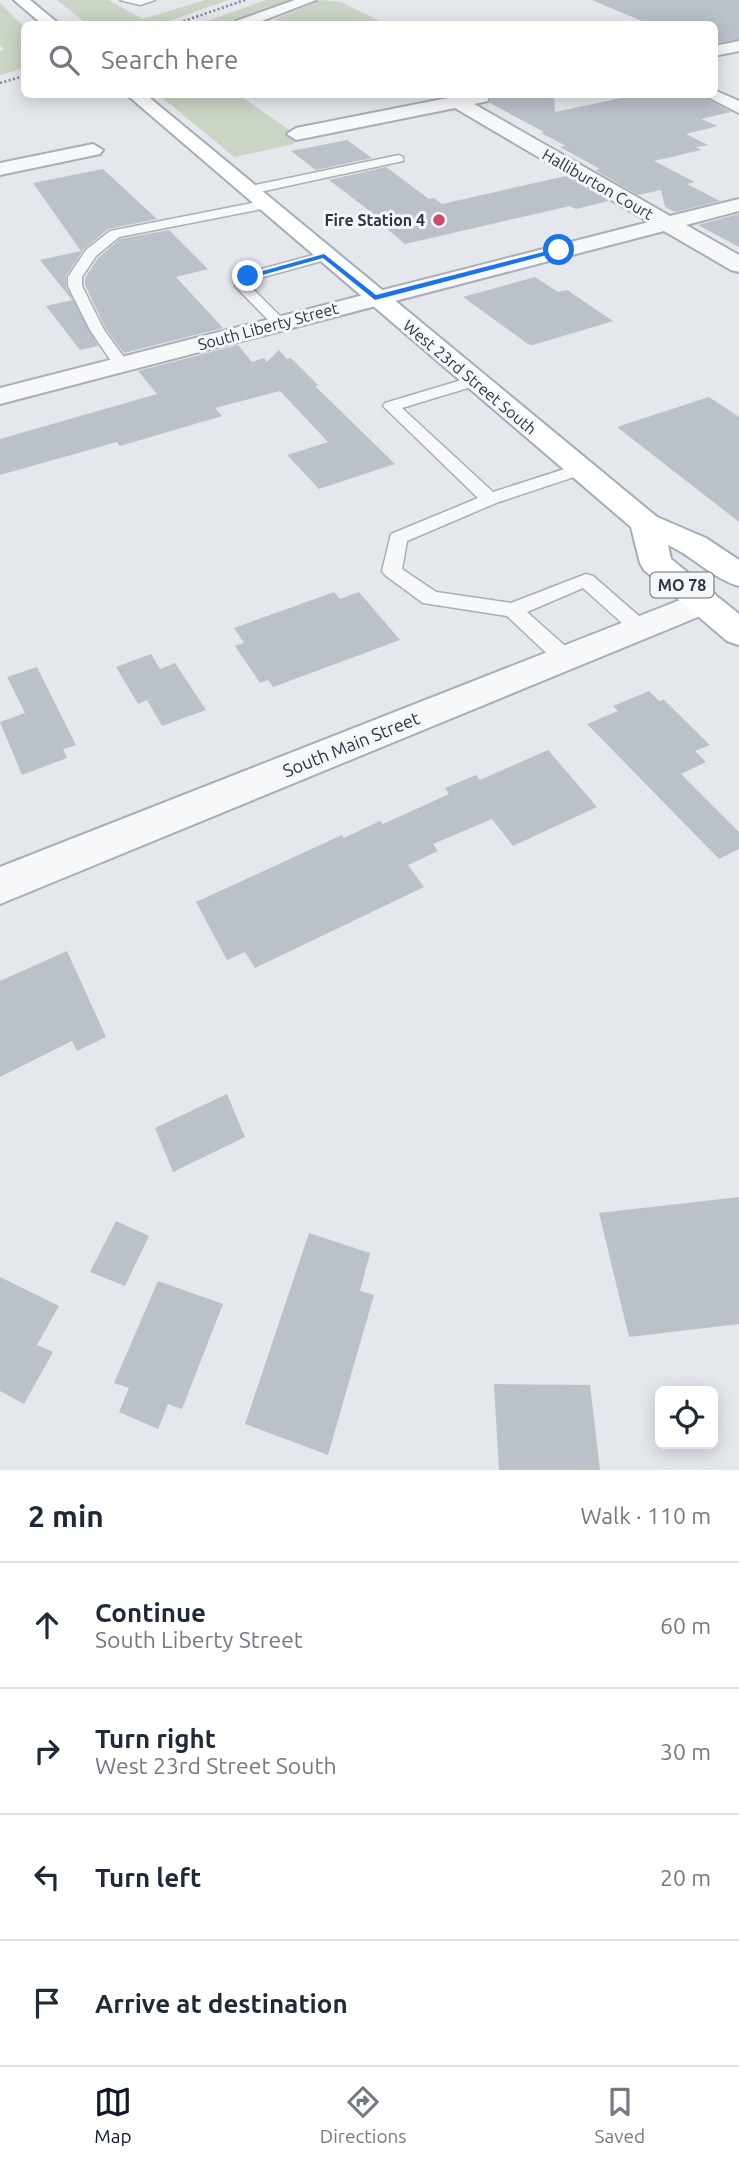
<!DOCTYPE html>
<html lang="en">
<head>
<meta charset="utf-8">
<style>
  body { margin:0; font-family:Ubuntu,sans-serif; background:#f6f6f7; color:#1f2937 }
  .controls { position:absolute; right:21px; bottom:21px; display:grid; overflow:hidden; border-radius:10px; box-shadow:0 4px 18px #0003 }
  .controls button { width:63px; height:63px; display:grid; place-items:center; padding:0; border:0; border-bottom:2px solid #e0e1e3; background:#fff; color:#1f2937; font:35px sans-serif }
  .stop { position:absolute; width:21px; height:21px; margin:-16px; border:5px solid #1a73e8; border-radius:50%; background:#fff }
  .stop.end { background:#1a73e8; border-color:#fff; box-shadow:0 2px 7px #0008 }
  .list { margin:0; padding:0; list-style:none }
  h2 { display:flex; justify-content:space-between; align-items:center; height:91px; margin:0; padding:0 28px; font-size:30px }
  h2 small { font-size:23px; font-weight:400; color:#747a83 }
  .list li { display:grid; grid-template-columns:46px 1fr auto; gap:21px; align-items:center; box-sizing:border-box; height:126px; padding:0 28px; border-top:2px solid #e0e1e3 }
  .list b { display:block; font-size:26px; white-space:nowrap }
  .list p { margin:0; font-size:23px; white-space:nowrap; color:#747a83 }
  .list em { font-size:23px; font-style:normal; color:#747a83 }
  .icon { flex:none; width:38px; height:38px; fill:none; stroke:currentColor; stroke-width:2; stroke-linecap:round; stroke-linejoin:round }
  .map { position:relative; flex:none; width:739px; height:1470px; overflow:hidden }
  .search { position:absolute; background:#fff; box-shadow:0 4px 18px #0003; left:21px; right:21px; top:21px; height:77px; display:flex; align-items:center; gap:18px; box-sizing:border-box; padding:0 24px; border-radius:10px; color:#747a83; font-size:26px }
  .sheet { height:595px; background:#fff }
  nav { display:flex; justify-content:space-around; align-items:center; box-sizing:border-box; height:98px; border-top:2px solid #e0e1e3; background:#fff; font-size:19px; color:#747a83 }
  nav a { display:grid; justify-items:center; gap:4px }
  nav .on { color:#111827 }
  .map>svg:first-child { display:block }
</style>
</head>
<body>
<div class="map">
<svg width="739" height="1470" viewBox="0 0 739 1470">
  <rect width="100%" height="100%" fill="#e4e7ec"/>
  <!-- green -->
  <path fill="#cad5c5" d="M57,0H108L143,19L205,0H228L161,24H87Z
    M266,0H298L229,24H199Z
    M320,0L341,2L386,24H284L275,19Z
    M0,3L24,27V68L0,75V51L4,50L0,45Z
    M159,95H239L291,131L294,144L234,157Z"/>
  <!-- building -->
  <path fill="#bbc1c9" d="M592,0H739V39L715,43V24H649Z
    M492,94H554L555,112L640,94H699L731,112L701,119L718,126L686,134L708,145L696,147L701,150L654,161L695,182L687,184L720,201L675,212L665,207L661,190L638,195L595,170L600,169L560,147L566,146L541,133L544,132L490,103Z
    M347,140L372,158L316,170L291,151Z
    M386,167L429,199L434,198L442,204L566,176L609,201L576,209L570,206L405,244L368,213L371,212L329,180Z
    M103,169L157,219L108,229L84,249L66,276V287L98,346L80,350L46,306L72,300L40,260L81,251L33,183Z
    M739,214V247L698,225Z
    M169,230L208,269L176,277L223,328L124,353L106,329L85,285V278L98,258L120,239Z
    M535,277L558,292L567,290L613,321L533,345L528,344L463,297Z
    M238,345L252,362L264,358L267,362L279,350L287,359L291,358L318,385L315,386L395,464L319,489L287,455L328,442L280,391L215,408L222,416L120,446L117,442L0,475V439L157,394L138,371Z
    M709,397L739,417V522L617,427Z
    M334,592L340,599L359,592L400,640L273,687L268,680L260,683L235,646L244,643L234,628Z
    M151,654L160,669L175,663L206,710L162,726L147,700L138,704L116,667Z
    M37,667L76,745L63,749L67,758L22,775L0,722L25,713L7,677Z
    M649,691L659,701L664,700L710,745L695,751L706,762L681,774L739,832V849L719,859L587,724L618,711L613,706Z
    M548,750L597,807L513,846L492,819L433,844L438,851L408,865L424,887L255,968L245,952L227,960L196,902L342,835L344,838L380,821L383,824L449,794L445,788L476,775L480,780Z
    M67,951L106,1037L77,1051L72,1041L0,1077V981Z
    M227,1094L245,1137L173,1172L155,1128Z
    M739,1197V1324L629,1337L599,1213Z
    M116,1221L149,1236L125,1286L90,1272Z
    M309,1233L370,1253L360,1291L374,1295L328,1455L245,1424Z
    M0,1277L59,1306L37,1345L53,1352L24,1404L0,1391Z
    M158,1281L223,1304L182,1409L168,1404L158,1429L119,1412L129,1388L114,1383Z
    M494,1384L590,1385L600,1470H499Z"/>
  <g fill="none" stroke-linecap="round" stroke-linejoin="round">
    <defs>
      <path id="lane" d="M120,0H155L140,5Z
        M399,155L403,157V161L246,195L240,191L246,187Z
        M263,201L269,205L267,208L119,237L96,256L82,277V286L104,330L129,364L121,369L115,367L90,330L68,286V277L86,250L110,231Z
        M324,252L329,253V259L253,280L249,285L284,320L286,323L284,326H274L235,286L243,274Z
        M475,376L483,381L481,384L402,408L493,492L580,464L589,469L586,473L496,503L407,541L402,569L436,592L511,603L586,574L593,576L647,623L650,628L647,633H633L583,588L527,612L573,653L576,658L573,663L565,665L557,663L507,616L423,603L385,575L382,571L391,534L478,498L383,406L385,403Z"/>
      <path id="street" d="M295,0H316L254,24H233L236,21Z
        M739,41V51L714,56V46Z
        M714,90L739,101V113L702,94H714Z
        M468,94H489L488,101L474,104L670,216L739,199V211L686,225L739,255V272L731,270L664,231L0,404V388L649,222L455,108L296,140L287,134L296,128Z
        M93,144L103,150L100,154L0,175V163Z
        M703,591L715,594L720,602L715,610L0,904V867Z"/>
      <path id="primary" d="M14,0H30L59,24H42Z
        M126,94H145L657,517L706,538L739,560V586C713,579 693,556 668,545L671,559L739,614V645L727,641L644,570L640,563L631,527Z"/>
    </defs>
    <!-- lane casing -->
    <use href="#lane" stroke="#a9aeb6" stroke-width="3"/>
    <!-- street casing -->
    <use href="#street" stroke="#a9aeb6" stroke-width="4"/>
    <!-- primary casing -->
    <use href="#primary" stroke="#a3adb7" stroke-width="4"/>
    <!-- lane -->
    <use href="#lane" fill="#f7f8fa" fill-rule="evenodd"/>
    <!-- street -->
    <use href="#street" fill="#f7f8fa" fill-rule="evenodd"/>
    <!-- primary -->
    <use href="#primary" fill="#fff" fill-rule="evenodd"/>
    <!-- rail -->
    <path stroke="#7d8895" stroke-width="2.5" stroke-dasharray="2 2.5" stroke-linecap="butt" d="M175,24L245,0
      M0,83L24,76"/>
  </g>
  <!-- route -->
  <path fill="#1a73e8" d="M559,248L562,251L375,300L323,258L248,279L245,276L324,254L376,295Z"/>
  <!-- markers -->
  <circle fill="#cd4c68" stroke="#f4f6f9" stroke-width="2.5" cx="439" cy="220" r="7"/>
  <g text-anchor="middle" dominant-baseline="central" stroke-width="6" stroke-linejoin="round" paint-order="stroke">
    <!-- far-street labels -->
    <g font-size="16" fill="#2c3644" stroke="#f4f6f9">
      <text transform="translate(598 184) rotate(30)">Halliburton Court</text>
      <text transform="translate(268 326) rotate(-15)">South Liberty Street</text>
      <text transform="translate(470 377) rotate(40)">West 23rd Street South</text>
    </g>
    <!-- far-poi labels -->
    <g font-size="16" font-weight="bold" fill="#2c3644" stroke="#f4f6f9" text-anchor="end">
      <text x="425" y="220">Fire Station 4</text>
    </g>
    <!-- shield labels -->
    <rect fill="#f4f6f9" stroke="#68707a" stroke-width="2" x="650.5" y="572.5" width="63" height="25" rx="5"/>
    <g font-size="16" font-weight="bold" fill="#2c3644">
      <text x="682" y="585">MO 78</text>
    </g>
    <!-- street labels -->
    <g font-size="18" fill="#2c3644" stroke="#f4f6f9">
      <text transform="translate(351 744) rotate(-22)">South Main Street</text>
    </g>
  </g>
</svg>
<div class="controls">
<button><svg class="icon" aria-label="locate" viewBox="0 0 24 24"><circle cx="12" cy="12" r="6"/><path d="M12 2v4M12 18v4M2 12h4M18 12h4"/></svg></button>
</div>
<div class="stop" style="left:559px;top:250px"></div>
<div class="stop end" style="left:248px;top:276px"></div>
<div class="search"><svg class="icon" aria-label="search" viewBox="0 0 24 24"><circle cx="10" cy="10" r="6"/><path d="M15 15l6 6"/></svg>Search here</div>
</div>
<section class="sheet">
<h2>2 min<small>Walk · 110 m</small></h2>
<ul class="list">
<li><svg class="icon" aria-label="ahead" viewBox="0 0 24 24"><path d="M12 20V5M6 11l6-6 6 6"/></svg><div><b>Continue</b><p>South Liberty Street</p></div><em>60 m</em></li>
<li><svg class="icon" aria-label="right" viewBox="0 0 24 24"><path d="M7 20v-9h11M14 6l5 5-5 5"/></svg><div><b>Turn right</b><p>West 23rd Street South</p></div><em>30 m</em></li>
<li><svg class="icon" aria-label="left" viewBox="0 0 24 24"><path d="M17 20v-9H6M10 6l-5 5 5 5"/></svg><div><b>Turn left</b></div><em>20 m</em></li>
<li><svg class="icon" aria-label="arrive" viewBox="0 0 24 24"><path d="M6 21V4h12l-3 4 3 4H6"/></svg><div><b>Arrive at destination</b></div></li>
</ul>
</section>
<nav>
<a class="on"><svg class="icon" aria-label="map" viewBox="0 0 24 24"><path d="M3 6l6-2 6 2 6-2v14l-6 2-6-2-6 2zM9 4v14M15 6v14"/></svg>Map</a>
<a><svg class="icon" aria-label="directions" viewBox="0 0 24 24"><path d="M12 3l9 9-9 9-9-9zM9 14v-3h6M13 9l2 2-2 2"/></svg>Directions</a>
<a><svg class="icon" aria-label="saved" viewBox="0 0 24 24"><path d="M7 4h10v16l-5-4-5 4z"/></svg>Saved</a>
</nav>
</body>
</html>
